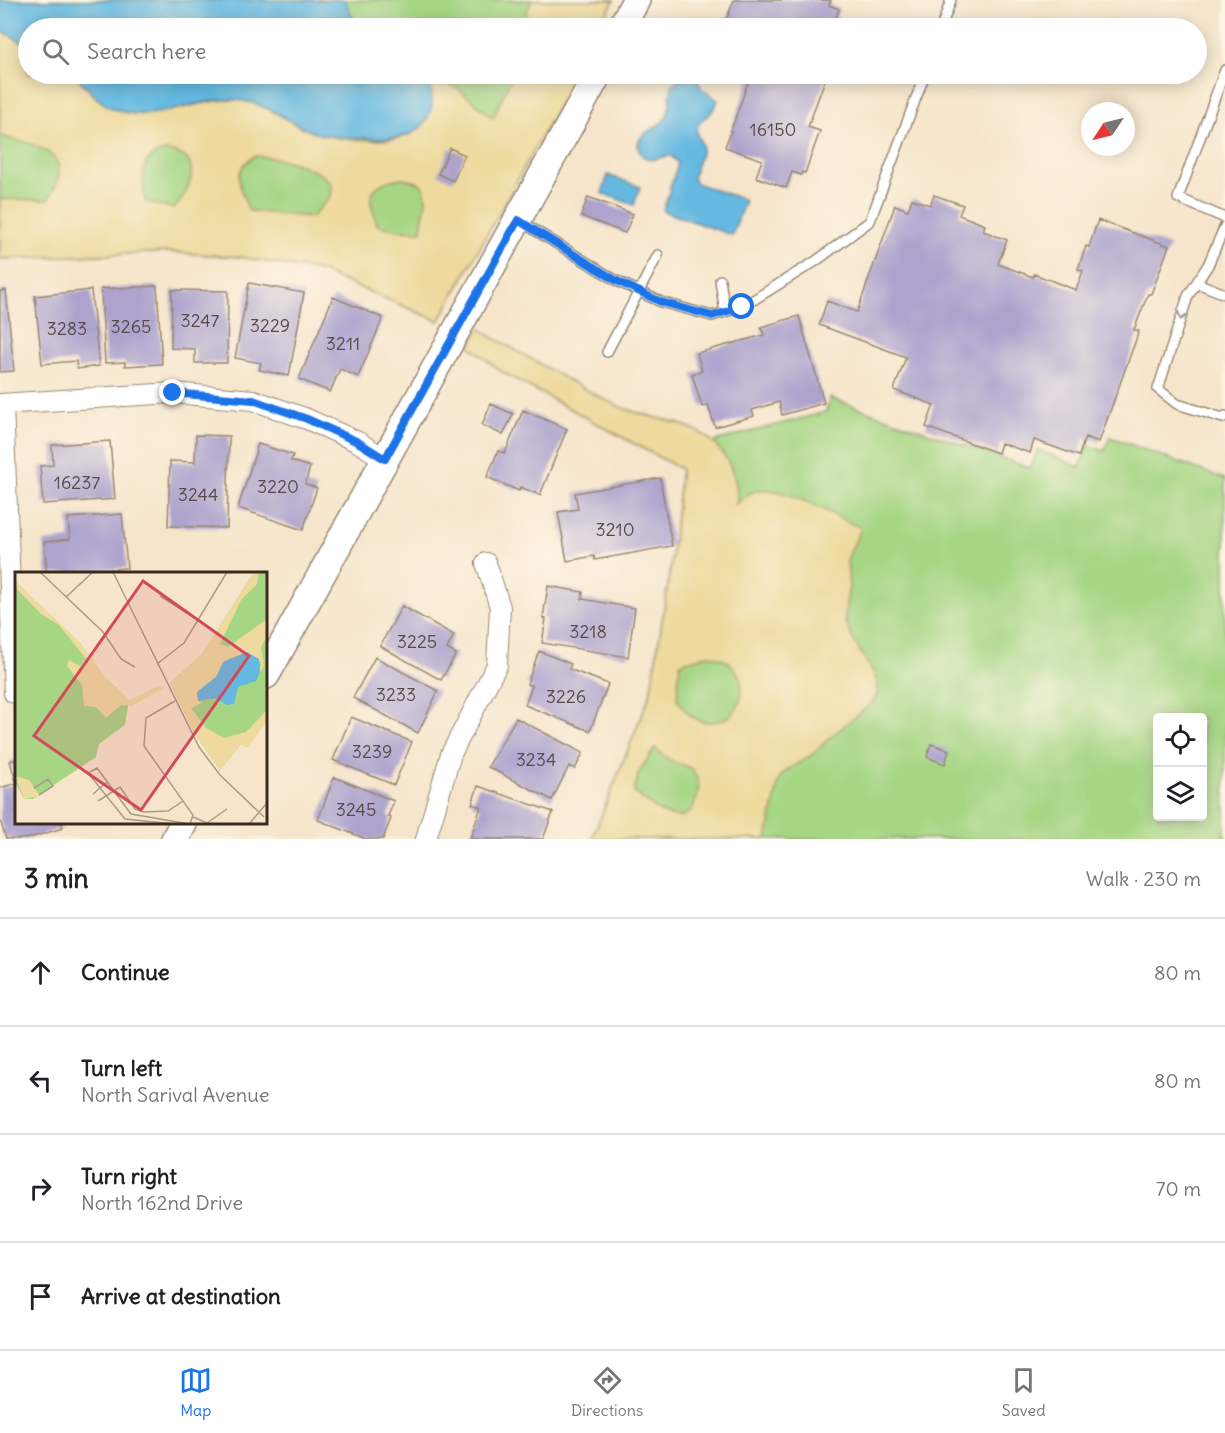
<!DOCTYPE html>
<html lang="en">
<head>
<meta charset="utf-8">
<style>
  body { margin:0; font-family:Delius,sans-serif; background:#f2f2f2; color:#202124 }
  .controls { position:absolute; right:18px; bottom:18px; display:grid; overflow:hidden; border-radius:6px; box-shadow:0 3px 15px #0003 }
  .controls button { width:54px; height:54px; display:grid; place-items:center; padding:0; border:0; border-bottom:2px solid #e0e0e0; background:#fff; color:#202124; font:30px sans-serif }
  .compass { position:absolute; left:1081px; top:102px; width:54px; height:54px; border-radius:50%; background:#fff; box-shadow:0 3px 15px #0003; rotate:235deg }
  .stop { position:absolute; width:18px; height:18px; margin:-14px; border:4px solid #1a73e8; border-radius:50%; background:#fff }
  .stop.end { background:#1a73e8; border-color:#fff; box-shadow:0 2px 6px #0008 }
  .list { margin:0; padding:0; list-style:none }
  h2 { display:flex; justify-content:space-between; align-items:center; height:78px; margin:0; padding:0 24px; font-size:26px }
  h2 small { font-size:20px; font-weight:400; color:#757577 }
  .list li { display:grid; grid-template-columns:39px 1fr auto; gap:18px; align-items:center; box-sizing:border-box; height:108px; padding:0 24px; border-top:2px solid #e0e0e0 }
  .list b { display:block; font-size:22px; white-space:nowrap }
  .list p { margin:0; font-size:20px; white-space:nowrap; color:#757577 }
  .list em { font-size:20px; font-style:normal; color:#757577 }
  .icon { flex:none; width:33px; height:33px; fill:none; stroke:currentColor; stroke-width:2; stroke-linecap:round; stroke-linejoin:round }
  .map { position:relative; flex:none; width:1225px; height:839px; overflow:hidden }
  .search { position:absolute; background:#fff; box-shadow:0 3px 15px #0003; left:18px; right:18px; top:18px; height:66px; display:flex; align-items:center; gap:15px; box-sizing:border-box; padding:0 21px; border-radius:33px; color:#757577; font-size:22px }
  .sheet { height:510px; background:#fff }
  nav { display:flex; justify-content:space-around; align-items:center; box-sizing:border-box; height:84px; border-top:2px solid #e0e0e0; background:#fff; font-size:16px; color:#757577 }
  nav a { display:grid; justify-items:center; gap:3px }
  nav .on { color:#1a73e8 }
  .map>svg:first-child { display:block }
</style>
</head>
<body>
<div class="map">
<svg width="1225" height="839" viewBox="0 0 1225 839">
  <rect width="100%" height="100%" fill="#fcf5e5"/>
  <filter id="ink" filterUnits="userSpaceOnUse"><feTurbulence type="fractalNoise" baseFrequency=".0167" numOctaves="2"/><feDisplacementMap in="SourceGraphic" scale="12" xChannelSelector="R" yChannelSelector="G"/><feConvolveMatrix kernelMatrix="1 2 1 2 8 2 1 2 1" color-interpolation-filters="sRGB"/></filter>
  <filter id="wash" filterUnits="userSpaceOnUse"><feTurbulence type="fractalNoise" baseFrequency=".008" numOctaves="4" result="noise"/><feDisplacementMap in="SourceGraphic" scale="24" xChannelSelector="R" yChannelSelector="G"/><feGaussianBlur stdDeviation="1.35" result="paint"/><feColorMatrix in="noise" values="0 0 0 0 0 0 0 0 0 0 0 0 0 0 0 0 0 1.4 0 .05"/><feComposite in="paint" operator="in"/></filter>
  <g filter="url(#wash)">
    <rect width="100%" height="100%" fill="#f6e5cb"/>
    <!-- green -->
    <path fill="#a6d684" stroke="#708051" stroke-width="1.5" fill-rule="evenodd" d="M0,0H614L599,28H28V74H576L439,321L320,271L240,257L168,252L0,259Z
      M830,398L1030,468L1038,450L1080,467L1088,445L1104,451L1110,437L1225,479V839H592L650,695L670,573L681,468L719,440L826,412ZM1158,718H1202V816H1158Z"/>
    <!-- sand -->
    <path fill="#eeda9e" stroke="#94825e" stroke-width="1.5" fill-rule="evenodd" d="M532,0H614L599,28H524L527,11Z
      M0,30L28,45V74H74C87,88 100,105 119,111C163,124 204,92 249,102C272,107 289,124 311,131C335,140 381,144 406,136C413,134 419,128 424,123L428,81L422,74L459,89L493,118L513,74H576L439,321L320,271L240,257L168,252L0,259V199L48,200C52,192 58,183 59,174C62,148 19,140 0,136ZM166,151C206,155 191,189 174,209L145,202C143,180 137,156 166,151ZM255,156C276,157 320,166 332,185L331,196L312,217L249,211C241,190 229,171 255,156ZM403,178L420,183C433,198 420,214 422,231L398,230L377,225C376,217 371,209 371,201C370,185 390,179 403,178Z
      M480,328L492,337C534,360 575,386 618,406C645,418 687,420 709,439C728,455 740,480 736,504C742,498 750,491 760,490C787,487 835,517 861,528L847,560L849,588L846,604L845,621L853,640L873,672L877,681V695L871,704L829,738L812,755L787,770L779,778L767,839H592L650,695L670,573L681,469L502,372L470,346ZM707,655C755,658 751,724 709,722C702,722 694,719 688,713C684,709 680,703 677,699L680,663ZM655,748C660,753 667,759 674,762C682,765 692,766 696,776C700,784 698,795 695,803C682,834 649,805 634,792L639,772Z"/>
    <!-- water -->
    <path fill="#65b9e1" stroke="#507280" stroke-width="1.5" d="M0,0H345L353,19L360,28H28V45L0,30Z
      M74,74H422C431,85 435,98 430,112C420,144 381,139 355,138C340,137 324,137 310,131C288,122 269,105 244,101C197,92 152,131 106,105C94,98 84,84 74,74Z
      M684,74H695L702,89L718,100C712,119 702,115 698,126C693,135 703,140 702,149C700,159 695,168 693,178L696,183L745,200L732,235L663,211L678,163L671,156C663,155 657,161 649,159C644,158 641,155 639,150C633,132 660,130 666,117C672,107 669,96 672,85Z
      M608,175L640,187L634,205L602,193Z"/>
    <g id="blocks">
      <!-- building -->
      <path fill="#ada3cd" d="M734,0H831L829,5L839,9L833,28H723Z
        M751,74H827L808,127L820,131L805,173L802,172L801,175L792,172L786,188L756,177L762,160L725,147Z
        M450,148L465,155L453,181L438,174Z
        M934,195L963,205L959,215L985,225L983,231L1007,240L998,264L1033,277L1034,274L1076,290L1083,271L1078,269L1086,246L1089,247L1098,220L1169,246L1151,294H1148L1134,330L1139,331L1099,442L1085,437L1079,456L1034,440L1030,453L1001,443L998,453L926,427L934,405L894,390L906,357L819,325L827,301L857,312L895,205L908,210L912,199L930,205Z
        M588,197L633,214L625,233L581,216Z
        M249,283L304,293L289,376L259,370L261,363L235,358Z
        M157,286L162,364L125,366V362L105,363L101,289Z
        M6,290L14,371L0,372V291Z
        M91,290L99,366L77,369L76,361L42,364L35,296Z
        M172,290L228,291L227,363H195V349L171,348Z
        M333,297L383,318L358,377L340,369L330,392L299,379Z
        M799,316L824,403L782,415L779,402L752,410L754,416L715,427L708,405L702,407L692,374L702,371L697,353L764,335L761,327Z
        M491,404L513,414L503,435L482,425Z
        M523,410L567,429L540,495L520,487L519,491L487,477L498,451L505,453Z
        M196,435L229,436L227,528L168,526L170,461L195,462Z
        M110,441L115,499L43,504L40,466L53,465L52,445Z
        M258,444L293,455L291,461L310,467L305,484L317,488L303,530L238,508Z
        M660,478L672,546L595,560L594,556L567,561L558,512L578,509L575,493Z
        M122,514L127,568L47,574L44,542L70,539L68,518Z
        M548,586L583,592L582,599L635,608L628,657L542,643L546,619L543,618Z
        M402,606L454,635L447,649L456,654L441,680L380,646Z
        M539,651L571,664L569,669L608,684L590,731L525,705L532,686L527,684Z
        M375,657L438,691L418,733L353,698Z
        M351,717L412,742L394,785L333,760Z
        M516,718L583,753L575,769L569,766L552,800L488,767Z
        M931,744L949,750L945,764L927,757Z
        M16,759V782L10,761Z
        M334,777L394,801L388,816L391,818L383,839H366L318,820Z
        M16,783V822H61L63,828L26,839H6L0,820V788Z
        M478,786L553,812L543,839H470L481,807L472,804Z"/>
    </g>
  </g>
  <g filter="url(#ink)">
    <use href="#blocks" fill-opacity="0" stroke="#988874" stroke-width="1.5"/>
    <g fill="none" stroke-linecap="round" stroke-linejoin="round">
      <defs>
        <path id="lane" d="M941,28L951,0
          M1225,70L1178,198L1225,218
          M520,221L617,281L661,302L712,316L742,307L816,261L870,221L925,74
          M1225,226L1208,265L1188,296L1158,389L1177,404L1223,418L1225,416
          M720,280L725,312
          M1197,283L1225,294
          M607,352L658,255"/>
        <path id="street" d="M0,404L173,393L253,400L307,419L358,442L385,459
          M3,404L14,693
          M426,839L451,754L497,665L500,607L486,563"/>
        <path id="secondary" d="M621,28L636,0
          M266,675L598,74
          M175,839L184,822"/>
      </defs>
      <!-- lane casing -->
      <use href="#lane" stroke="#988874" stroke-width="12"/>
      <!-- street casing -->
      <use href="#street" stroke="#988874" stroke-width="22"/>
      <!-- secondary casing -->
      <use href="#secondary" stroke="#988874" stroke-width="30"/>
      <!-- lane -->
      <use href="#lane" stroke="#fff" stroke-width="9"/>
      <!-- street -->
      <use href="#street" stroke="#fff" stroke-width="20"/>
      <!-- secondary -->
      <use href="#secondary" stroke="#fff" stroke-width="27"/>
    </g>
    <!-- one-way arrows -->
    <defs><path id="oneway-chevron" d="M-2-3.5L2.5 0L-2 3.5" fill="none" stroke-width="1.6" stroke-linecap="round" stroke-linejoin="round" transform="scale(1.5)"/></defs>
    <use stroke="#a79f9a" href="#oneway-chevron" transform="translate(1182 316) rotate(108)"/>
  </g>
  <g fill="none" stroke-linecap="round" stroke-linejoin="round" filter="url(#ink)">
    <!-- route -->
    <path stroke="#1a73e8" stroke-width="8" d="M173,393L253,400L307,419L358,442L385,459L518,220L617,281L661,302L712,316L742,307"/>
  </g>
  <g text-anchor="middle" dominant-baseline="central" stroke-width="5" stroke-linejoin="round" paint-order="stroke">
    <!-- number labels -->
    <g font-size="18" fill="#58484a">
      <text x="773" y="129">16150</text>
      <text x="200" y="320">3247</text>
      <text x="270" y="325">3229</text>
      <text x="131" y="326">3265</text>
      <text x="67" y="328">3283</text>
      <text x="343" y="343">3211</text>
      <text x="77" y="482">16237</text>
      <text x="278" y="486">3220</text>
      <text x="198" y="494">3244</text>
      <text x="615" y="529">3210</text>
      <text x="588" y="631">3218</text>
      <text x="417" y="641">3225</text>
      <text x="396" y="694">3233</text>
      <text x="566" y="696">3226</text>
      <text x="372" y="751">3239</text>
      <text x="536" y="759">3234</text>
      <text x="356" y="809">3245</text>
    </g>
  </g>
  <!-- overview -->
  <g transform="translate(15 572)">
    <rect width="252" height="252" fill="#f6e5cb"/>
    <path d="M239,0H252V150L226,172L205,198L180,162L155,111L187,82ZM0,9L65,71L89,104L114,128L110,153L84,172L81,185L18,227H9L0,210Z" fill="#a6d684"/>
    <path d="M239,0H244L242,12L226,28L205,72L213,75L252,47V64L246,75L249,94L245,100L246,90L230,81L212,88L201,105L182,120L184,130H188L176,136L191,156L209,166L231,160L252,138V150L232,176L226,172L205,198L180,162L155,111L187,82ZM0,9L65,71L89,104L114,128L143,114L150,115L117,134L106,133L91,146L81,135L69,134L67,113L52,94L54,88L65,94L71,87L44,53L26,42L2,17ZM0,204L14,208L25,224L9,227Z" fill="#eeda9e"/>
    <path d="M232,80L244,87L245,100L241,109L223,115L219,132L212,133L200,126L183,129L182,120L201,105L208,90Z" fill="#65b9e1"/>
    <path fill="none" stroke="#ab9a86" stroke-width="1.5" d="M25,0L88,60L106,87L120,95M98,0L184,175L205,203L249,245M145,24L183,48M51,25L78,0M142,92L169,71L212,0M160,129L131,146L129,174L178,243L175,252M19,216L33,207L38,214L24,223M78,222L92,210M83,229L105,215L120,237L129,240L153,239L168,229M178,245L192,251L212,237M159,252L110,247L73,201L82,196L116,242L174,252M234,252L252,231"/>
    <path fill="#d1495b" fill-opacity="0.15" stroke="#d1495b" stroke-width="3" d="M128,9L234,84L126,238L19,164Z"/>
    <rect width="252" height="252" fill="none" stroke="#3b2a1e" stroke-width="3"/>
  </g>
</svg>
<div class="controls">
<button><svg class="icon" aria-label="locate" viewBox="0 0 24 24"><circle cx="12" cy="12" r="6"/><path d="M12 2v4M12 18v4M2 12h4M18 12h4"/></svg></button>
<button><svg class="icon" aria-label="layers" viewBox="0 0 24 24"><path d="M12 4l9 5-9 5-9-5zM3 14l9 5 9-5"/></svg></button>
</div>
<svg class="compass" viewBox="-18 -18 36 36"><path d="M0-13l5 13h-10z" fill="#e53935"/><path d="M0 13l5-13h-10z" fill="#757577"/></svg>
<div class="stop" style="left:742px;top:307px"></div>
<div class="stop end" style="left:173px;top:393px"></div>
<div class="search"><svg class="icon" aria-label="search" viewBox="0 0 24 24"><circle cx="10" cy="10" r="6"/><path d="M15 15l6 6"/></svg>Search here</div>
</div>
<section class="sheet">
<h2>3 min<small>Walk · 230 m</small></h2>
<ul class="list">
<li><svg class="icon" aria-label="ahead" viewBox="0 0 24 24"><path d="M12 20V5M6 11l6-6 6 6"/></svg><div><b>Continue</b></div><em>80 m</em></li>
<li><svg class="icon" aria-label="left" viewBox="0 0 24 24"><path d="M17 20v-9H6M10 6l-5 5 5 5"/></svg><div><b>Turn left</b><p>North Sarival Avenue</p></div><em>80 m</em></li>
<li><svg class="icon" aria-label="right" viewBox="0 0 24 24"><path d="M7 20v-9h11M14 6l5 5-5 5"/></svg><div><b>Turn right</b><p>North 162nd Drive</p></div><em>70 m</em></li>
<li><svg class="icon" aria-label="arrive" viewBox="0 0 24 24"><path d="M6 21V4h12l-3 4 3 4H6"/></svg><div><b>Arrive at destination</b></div></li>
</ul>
</section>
<nav>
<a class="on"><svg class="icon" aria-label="map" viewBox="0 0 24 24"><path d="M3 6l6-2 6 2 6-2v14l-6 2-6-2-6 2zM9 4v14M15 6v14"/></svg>Map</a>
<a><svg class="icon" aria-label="directions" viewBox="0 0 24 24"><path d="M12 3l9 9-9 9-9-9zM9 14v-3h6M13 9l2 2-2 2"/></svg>Directions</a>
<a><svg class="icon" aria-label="saved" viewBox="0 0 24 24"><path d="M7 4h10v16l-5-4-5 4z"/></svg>Saved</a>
</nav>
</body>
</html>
